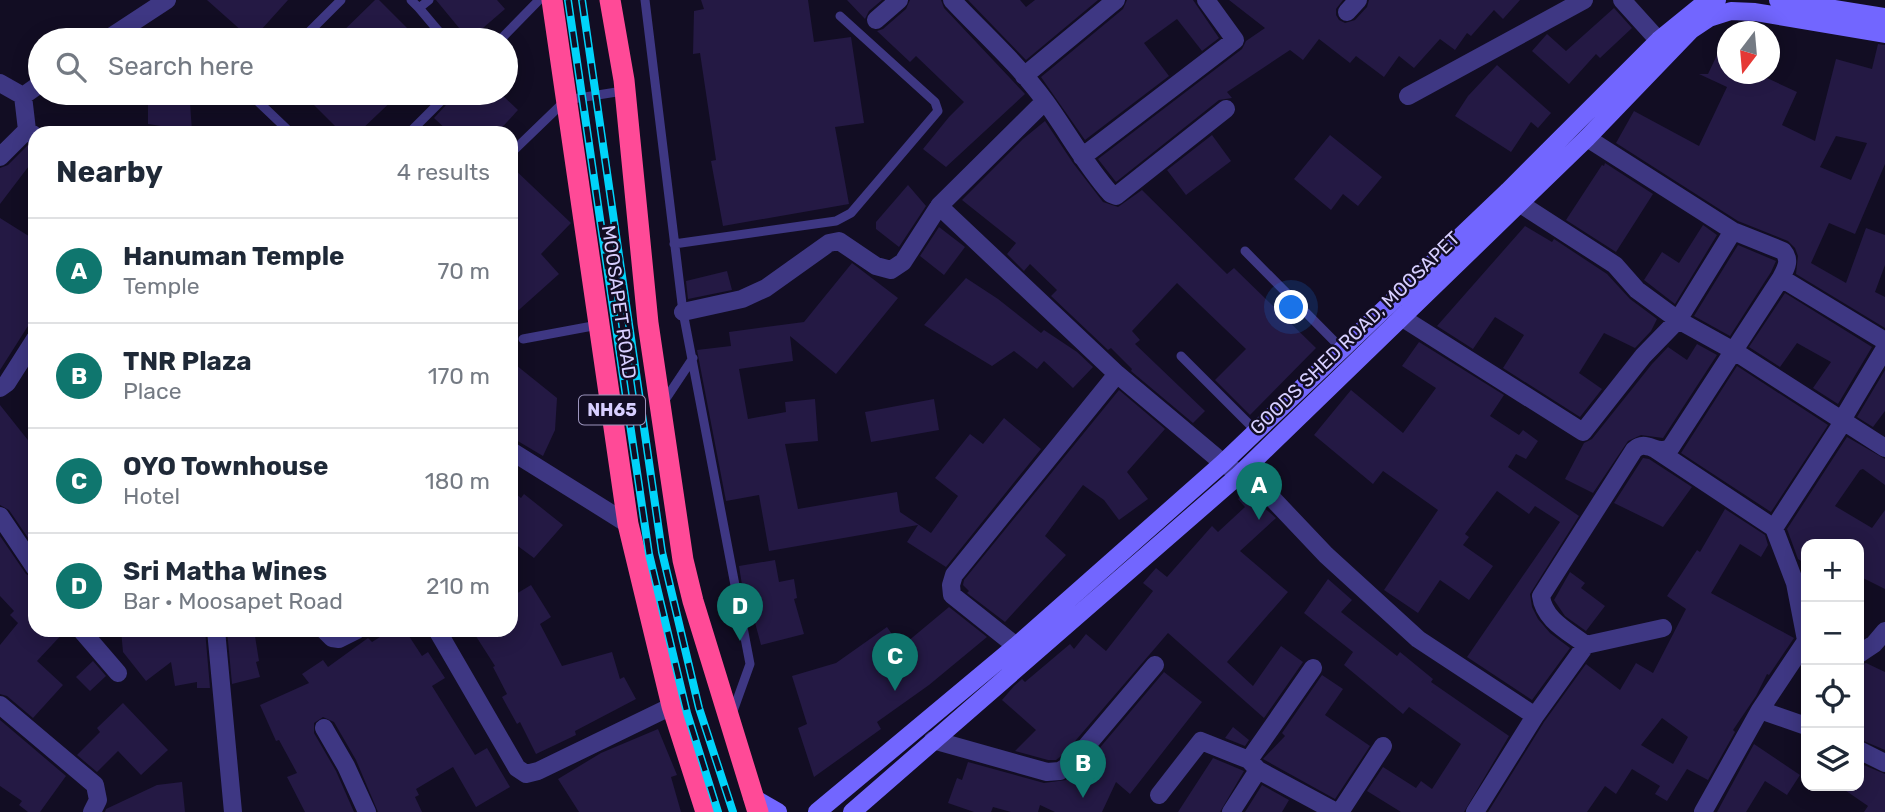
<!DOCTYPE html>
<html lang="en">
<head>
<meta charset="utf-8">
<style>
  body { margin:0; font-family:Rubik,sans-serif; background:#f2f2f3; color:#1f2937 }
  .controls { position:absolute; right:21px; bottom:21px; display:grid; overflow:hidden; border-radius:14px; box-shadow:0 4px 18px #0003 }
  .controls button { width:63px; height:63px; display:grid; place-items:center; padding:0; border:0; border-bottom:2px solid #e0e1e3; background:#fff; color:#1f2937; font:35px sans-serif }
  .compass { position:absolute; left:1717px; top:21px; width:63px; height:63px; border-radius:50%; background:#fff; box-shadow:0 4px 18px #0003; rotate:196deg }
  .you { position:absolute; left:1292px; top:308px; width:24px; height:24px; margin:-18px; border:5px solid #fff; border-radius:50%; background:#1a73e8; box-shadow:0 0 0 10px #1a73e833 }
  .badge { display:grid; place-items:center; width:46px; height:46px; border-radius:50%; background:#0f766e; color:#fff; font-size:23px; font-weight:700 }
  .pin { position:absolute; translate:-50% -58px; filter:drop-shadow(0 2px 4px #0008) }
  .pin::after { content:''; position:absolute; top:37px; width:24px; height:21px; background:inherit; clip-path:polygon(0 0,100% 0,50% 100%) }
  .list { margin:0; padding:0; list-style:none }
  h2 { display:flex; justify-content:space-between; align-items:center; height:91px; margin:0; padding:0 28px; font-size:30px }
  h2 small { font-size:23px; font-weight:400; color:#747a83 }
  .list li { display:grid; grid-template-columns:46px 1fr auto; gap:21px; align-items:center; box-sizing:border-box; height:105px; padding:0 28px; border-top:2px solid #e0e1e3 }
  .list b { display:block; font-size:26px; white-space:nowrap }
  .list p { margin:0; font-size:23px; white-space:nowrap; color:#747a83 }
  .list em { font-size:23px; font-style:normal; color:#747a83 }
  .icon { flex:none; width:38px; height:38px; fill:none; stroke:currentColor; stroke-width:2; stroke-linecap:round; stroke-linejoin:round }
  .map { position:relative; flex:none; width:1885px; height:812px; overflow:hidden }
  .search { position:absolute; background:#fff; box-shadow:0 4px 18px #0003; left:28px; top:28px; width:490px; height:77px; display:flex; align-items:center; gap:18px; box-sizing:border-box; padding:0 24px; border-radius:38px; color:#747a83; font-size:26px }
  .panel { position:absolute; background:#fff; box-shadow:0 4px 18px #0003; left:28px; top:126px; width:490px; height:511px; border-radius:21px }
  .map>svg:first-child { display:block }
</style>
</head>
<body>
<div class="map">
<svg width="1885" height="812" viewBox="0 0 1885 812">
  <rect width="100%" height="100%" fill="#120d23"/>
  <!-- building -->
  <path fill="#241944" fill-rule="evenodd" d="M207,0H288L252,40Z
    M375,0H379L419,40H334Z
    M436,0H497L505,9L469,40Z
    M701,0H808L814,42L851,37L864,123L835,127L849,204L723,226L711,161L716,160L700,53L693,54L694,11L704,9Z
    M847,0H882L869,11L865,19Z
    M910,0H941L944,8L1025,94L946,167L923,149L949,117L964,102L916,56L910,62L877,31L883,29L906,9Z
    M968,0H1020L1026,7L1035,0H1098L1026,60Z
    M1127,0H1193L1219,38L1202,51L1177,19L1144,43L1169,76L1085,140L1041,77L1123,9Z
    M1229,0H1343L1336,9V15L1339,20L1345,23L1355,20L1367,7L1369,0H1520L1503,19L1494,10L1471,36L1467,33L1455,50L1440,39L1414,68L1399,56L1384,77L1356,56L1350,63L1319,39L1303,60L1290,50L1227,92L1232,98L1219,100L1116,182L1098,159L1242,49L1246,41L1265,28Z
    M1614,8L1632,28L1600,58L1596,54L1569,84L1532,51L1547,34L1566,51Z
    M1727,34V74H1769L1767,78L1797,92L1782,125L1815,141L1836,59L1872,69L1878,44L1885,45V164L1855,234L1829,223L1811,263L1846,283L1866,228L1885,235V265L1875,292L1885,297V328L1796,274L1798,256L1795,248L1788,241L1738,221L1616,143L1634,111L1699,146L1727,87L1699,74H1708ZM1836,136L1867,143L1851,180L1820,167Z
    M1497,65L1551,113L1538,128L1531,122L1511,152L1455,116L1468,96Z
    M302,93H400L358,133H342Z
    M457,93H500L518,110L497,133H450L434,118Z
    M148,99L167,100V104L190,103L192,131L148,124Z
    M1045,121L1073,163L1103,202L1118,207L1142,190L1227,274L1234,268L1316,348L1250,415L1215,380L1246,349L1177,283L1132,331L1140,340L1135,344L1205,411L1193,423L1131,371L1132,369L1111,348L1108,350L1051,296L1057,290L1030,264L1024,271L1007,254L1016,243L962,200L1023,139Z
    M1212,135L1231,161L1186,195L1167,170Z
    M1330,135L1382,177L1358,206L1343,194L1331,210L1294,179Z
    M28,145L35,151V158L0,204V168L8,165Z
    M1605,163L1653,194L1616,252L1566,220L1602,165L1604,166Z
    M511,166L571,223L541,254L559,274L511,317Z
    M908,185L926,206L899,247L876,229V222Z
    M0,218L35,240V315L0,370Z
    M1703,225L1717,235L1675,304L1644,280L1662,252L1679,263Z
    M1525,226L1552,242L1554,239L1607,274L1630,299L1657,319L1651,331L1635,348L1604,333L1579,373L1602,389L1580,417L1503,368L1524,335L1495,317L1473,349L1437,326Z
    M939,227L965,247L944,275L920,256Z
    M1738,245L1776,261L1771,272L1730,336L1694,316Z
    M852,263L898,298L836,374L790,336L793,361L739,369L748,419L786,412L785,402L815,399L818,441L785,444L798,509L897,492L900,512L931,533L958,496L935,478L970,434L983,444L1004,418L1041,449L946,567L907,542L918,525L769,551L759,495L726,501L697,350L731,346L729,332L804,322Z
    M727,271L732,290L688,299L686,281Z
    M966,278L998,299L1041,333L1044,330L1077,352L1093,367L1073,388L1044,361L1037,369L1014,351L992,366L924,325Z
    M1785,293L1872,347L1838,404L1813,388L1831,362L1797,343L1780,367L1749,347Z
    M1419,342L1504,395L1490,416L1519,435L1523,430L1538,441L1526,459L1516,454L1508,467L1579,516L1530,594L1532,607L1538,619L1550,633L1570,648L1532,700L1467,657L1560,522L1535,506L1529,514L1497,491L1465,534L1469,537L1463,545L1493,566L1469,600L1440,580L1418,613L1384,590L1438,510L1383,471L1373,484L1314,435L1351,390L1403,433L1436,388L1402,366Z
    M1697,344L1717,355L1663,438L1641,435L1628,441L1593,493L1565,479L1584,443L1592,439L1652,364L1668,347L1687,360Z
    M511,361L557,398L555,430L543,456L511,437Z
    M1737,366L1828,425L1771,512L1681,453Z
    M1885,370V411L1873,427L1857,417Z
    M1119,390L1165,429L1127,472L1148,499L1119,520L1104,500L1083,485L1045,536L1066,555L1005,622L967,593L969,591L963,585L964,580Z
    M934,399L939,430L871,442L865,412Z
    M0,405L35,449V548L9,510L0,505Z
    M1847,437L1885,459V485L1863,469L1860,470L1835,506L1872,528L1885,510V589L1859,576V544H1806V564L1798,559L1787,529Z
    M1643,458L1649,459L1692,487L1663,527L1614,503Z
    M511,490L521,498L524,494L563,525L534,558L511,541Z
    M1246,492L1276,518L1240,551L1288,592L1227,662L1253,686L1281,646L1303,662L1264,718L1168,633L1064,754L1056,760H1048L1015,751L1036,730L1002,700L1014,686L1022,679L1025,682L1070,644L1074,649L1086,634L1106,651L1153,591L1143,583L1156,568L1167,577L1212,526L1218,532L1245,507L1238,499Z
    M1725,509L1765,535L1768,545L1761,557L1740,544L1711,593L1794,638L1769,675L1767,674L1756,696L1733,730L1735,732L1708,780L1687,769L1667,801L1655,794L1660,786L1632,769L1616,794L1605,786L1587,812H1488L1544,722L1586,664L1620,690L1636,663L1653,673L1686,609L1667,596L1697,550L1700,552ZM1662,718L1688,737L1673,764L1641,745Z
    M0,536L26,574L35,579V630H66L37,661L63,685L33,718L7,696L0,694V645L18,623L10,615L14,611L0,596Z
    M775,560L779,582L794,579L797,598L794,599L804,634L761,645L745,585H742L739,566Z
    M1570,572L1585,583L1581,588L1605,606L1586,631L1565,616L1554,600Z
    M1328,579L1352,600L1341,612L1397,656L1400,652L1433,679L1431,682L1509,736L1464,812H1401L1367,791L1383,767L1416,788L1421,781L1432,789L1461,744L1409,707L1403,714L1344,665L1353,652L1304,613Z
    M531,585L551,617L540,624L562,666L612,652L620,679L624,677L636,699L575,731L576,735L536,754L520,722L517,724L502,697L507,694L493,667L495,666L472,630H511V597Z
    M949,607L987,637L929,685L877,722L881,729L814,777L798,728L807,724L792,676L836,663L887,627L901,647Z
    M121,630H205L210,688H197V682L175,686L171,662L146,681L123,652Z
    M227,630H254L259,661L256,662L260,677L232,684Z
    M391,630H405L422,656L428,652L445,678L432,686L475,755L487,748L510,787L476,807L453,767L416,789L419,795L415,797L422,812H378L356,760L334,722L323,717L314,723V733L336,771L354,812H305L287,777L297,773L279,740L276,741L260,705L309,683L302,674L323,660L328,667L368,638L372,642Z
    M93,661L106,676L90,691L76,677Z
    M1866,663L1885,672V750L1859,739V665Z
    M1164,672L1202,702L1130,794L1116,782L1102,812H1055L1040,805L1038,812H1011L993,807L991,812H974L948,803L957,778L962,780L968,762L1044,783L1066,780L1081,770Z
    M1322,675L1343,689L1325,715L1370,746L1335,799L1263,759L1285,736L1282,733Z
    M123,703L168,750L141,775L118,751L97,772L77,755L100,732L97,728Z
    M0,720L66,776L40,812H28L19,805L22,801L0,786Z
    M1233,727L1249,740L1245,746L1225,738Z
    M658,729L677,775L671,777L681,812H579L558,779L601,753Z
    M1754,744L1800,775L1787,795L1765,781L1746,812H1717Z
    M1213,758L1244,771L1220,812H1178Z
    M1859,763L1885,774V812H1864L1868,806L1839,786H1859Z
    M182,782L185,812H105L106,809L157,785Z
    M1262,785L1289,800L1282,812H1245Z"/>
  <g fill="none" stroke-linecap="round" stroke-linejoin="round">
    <!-- lane -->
    <path stroke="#3e3783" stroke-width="9" d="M411,0L419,8L429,0
      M645,0L683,312L750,664L732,714
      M419,8L446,40
      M301,40L341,0
      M500,40L539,0
      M249,93L291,133
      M409,133L449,93
      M511,153L566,100L623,91
      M674,244L836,221L851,213L938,111L935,102L840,16
      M1245,251L1342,349
      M523,339L598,325
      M1181,356L1256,431
      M663,403L693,358"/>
    <!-- street -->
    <path stroke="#3e3783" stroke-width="18" d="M952,0C983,33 1018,64 1045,101C1067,131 1085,165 1111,194L1116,196L1226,109
      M1622,0L1669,52
      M1347,12L1358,0
      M876,20L899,0
      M106,40L167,0
      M1024,76L1116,0
      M0,83L23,96L27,130L35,136
      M23,96L40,84
      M1408,96L1584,0
      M1045,101L939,206L1117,374L1223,463L1252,482L1271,497L1326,555L1418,639L1535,716
      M1587,138L1733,231
      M0,157L27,130
      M1082,157L1235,40L1206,0
      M1519,203L1615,265L1637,290L1678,320L1734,351L1885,448
      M1781,278L1885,341
      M683,312L742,299L766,288L829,243L839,241L876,266L891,270L903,262L939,206
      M1401,317L1583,432L1643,356L1678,320L1733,231L1783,251C1791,260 1786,268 1781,278L1671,447C1657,457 1647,438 1634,450L1541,596C1544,620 1568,631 1586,645
      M0,388L7,383L35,339
      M1655,449L1774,528L1795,583L1806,640
      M511,451L628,524
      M0,516L35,568
      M1774,528L1843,422L1845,415L1885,348
      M81,630L118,673
      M216,630L233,812
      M324,630L332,638L339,639L357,630
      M437,630L517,768L526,774L538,771L672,706
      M1016,646L952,595L951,585L954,575L1117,374
      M1859,654L1874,644L1885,631
      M0,705L95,785L98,800L92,812
      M1760,710L1806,641
      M324,728L346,766L367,812
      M933,740L1047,772L1060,771L1072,763L1155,665
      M1859,750L1885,763
      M1249,760L1313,668
      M1159,795L1201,741L1249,760L1258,770L1336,812
      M1231,812L1258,770
      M1340,812L1383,746
      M1475,812L1535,716L1586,645L1663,628
      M1703,812L1760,710L1806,726"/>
    <!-- secondary -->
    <path stroke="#7266ff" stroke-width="18" d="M1778,0L1885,17
      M752,797L778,812
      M817,812L1016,646L1223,463L1508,191L1659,40L1702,5L1717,0
      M852,812L1239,475L1587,138L1691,30L1709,18L1731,11L1755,12L1885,34"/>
    <!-- highway -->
    <path stroke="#ff4a97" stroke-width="21" d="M552,0L628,524L672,706L706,812
      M610,0L624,80L648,323L683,560L693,601L758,812"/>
    <defs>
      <path id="rail" d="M568,0L649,554L687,713L718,812
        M582,0L662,552L699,708L733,812"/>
    </defs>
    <!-- rail casing -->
    <use href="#rail" stroke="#00d3fa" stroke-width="8"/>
    <!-- rail -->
    <use href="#rail" stroke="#120d23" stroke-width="5" stroke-dasharray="16" stroke-linecap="butt"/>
  </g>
  <g text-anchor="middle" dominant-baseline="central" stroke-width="5" stroke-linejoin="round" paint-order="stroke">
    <!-- shield labels -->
    <rect fill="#120d23" stroke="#9c95bd" stroke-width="2" x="579" y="395.5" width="66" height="29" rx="5"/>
    <g font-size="18" font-weight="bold" fill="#d7cfff">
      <text x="612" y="410">NH65</text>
    </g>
    <!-- street labels -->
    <g font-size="19" fill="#d7cfff" stroke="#120d23">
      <text transform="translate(619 302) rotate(82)">MOOSAPET ROAD</text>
      <text transform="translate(1355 333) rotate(-44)">GOODS SHED ROAD, MOOSAPET</text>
    </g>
  </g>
</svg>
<div class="controls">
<button>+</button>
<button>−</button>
<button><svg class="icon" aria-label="locate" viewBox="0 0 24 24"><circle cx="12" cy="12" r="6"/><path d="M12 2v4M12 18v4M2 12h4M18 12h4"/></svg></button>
<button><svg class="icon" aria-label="layers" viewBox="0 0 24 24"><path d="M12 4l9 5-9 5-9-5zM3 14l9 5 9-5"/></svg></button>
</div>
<svg class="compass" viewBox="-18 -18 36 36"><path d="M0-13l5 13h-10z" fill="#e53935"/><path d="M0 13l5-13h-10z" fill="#747a83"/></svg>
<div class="you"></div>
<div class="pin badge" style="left:1259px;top:520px">A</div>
<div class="pin badge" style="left:1083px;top:798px">B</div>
<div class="pin badge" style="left:895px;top:691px">C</div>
<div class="pin badge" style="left:740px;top:641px">D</div>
<div class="search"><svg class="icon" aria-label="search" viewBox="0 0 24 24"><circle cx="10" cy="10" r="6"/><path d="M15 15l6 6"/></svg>Search here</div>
<section class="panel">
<h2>Nearby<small>4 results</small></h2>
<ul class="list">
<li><span class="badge">A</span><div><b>Hanuman Temple</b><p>Temple</p></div><em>70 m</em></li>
<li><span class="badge">B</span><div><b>TNR Plaza</b><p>Place</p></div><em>170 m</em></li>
<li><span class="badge">C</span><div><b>OYO Townhouse</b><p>Hotel</p></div><em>180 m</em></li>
<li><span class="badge">D</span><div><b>Sri Matha Wines</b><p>Bar · Moosapet Road</p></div><em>210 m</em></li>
</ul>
</section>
</div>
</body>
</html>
